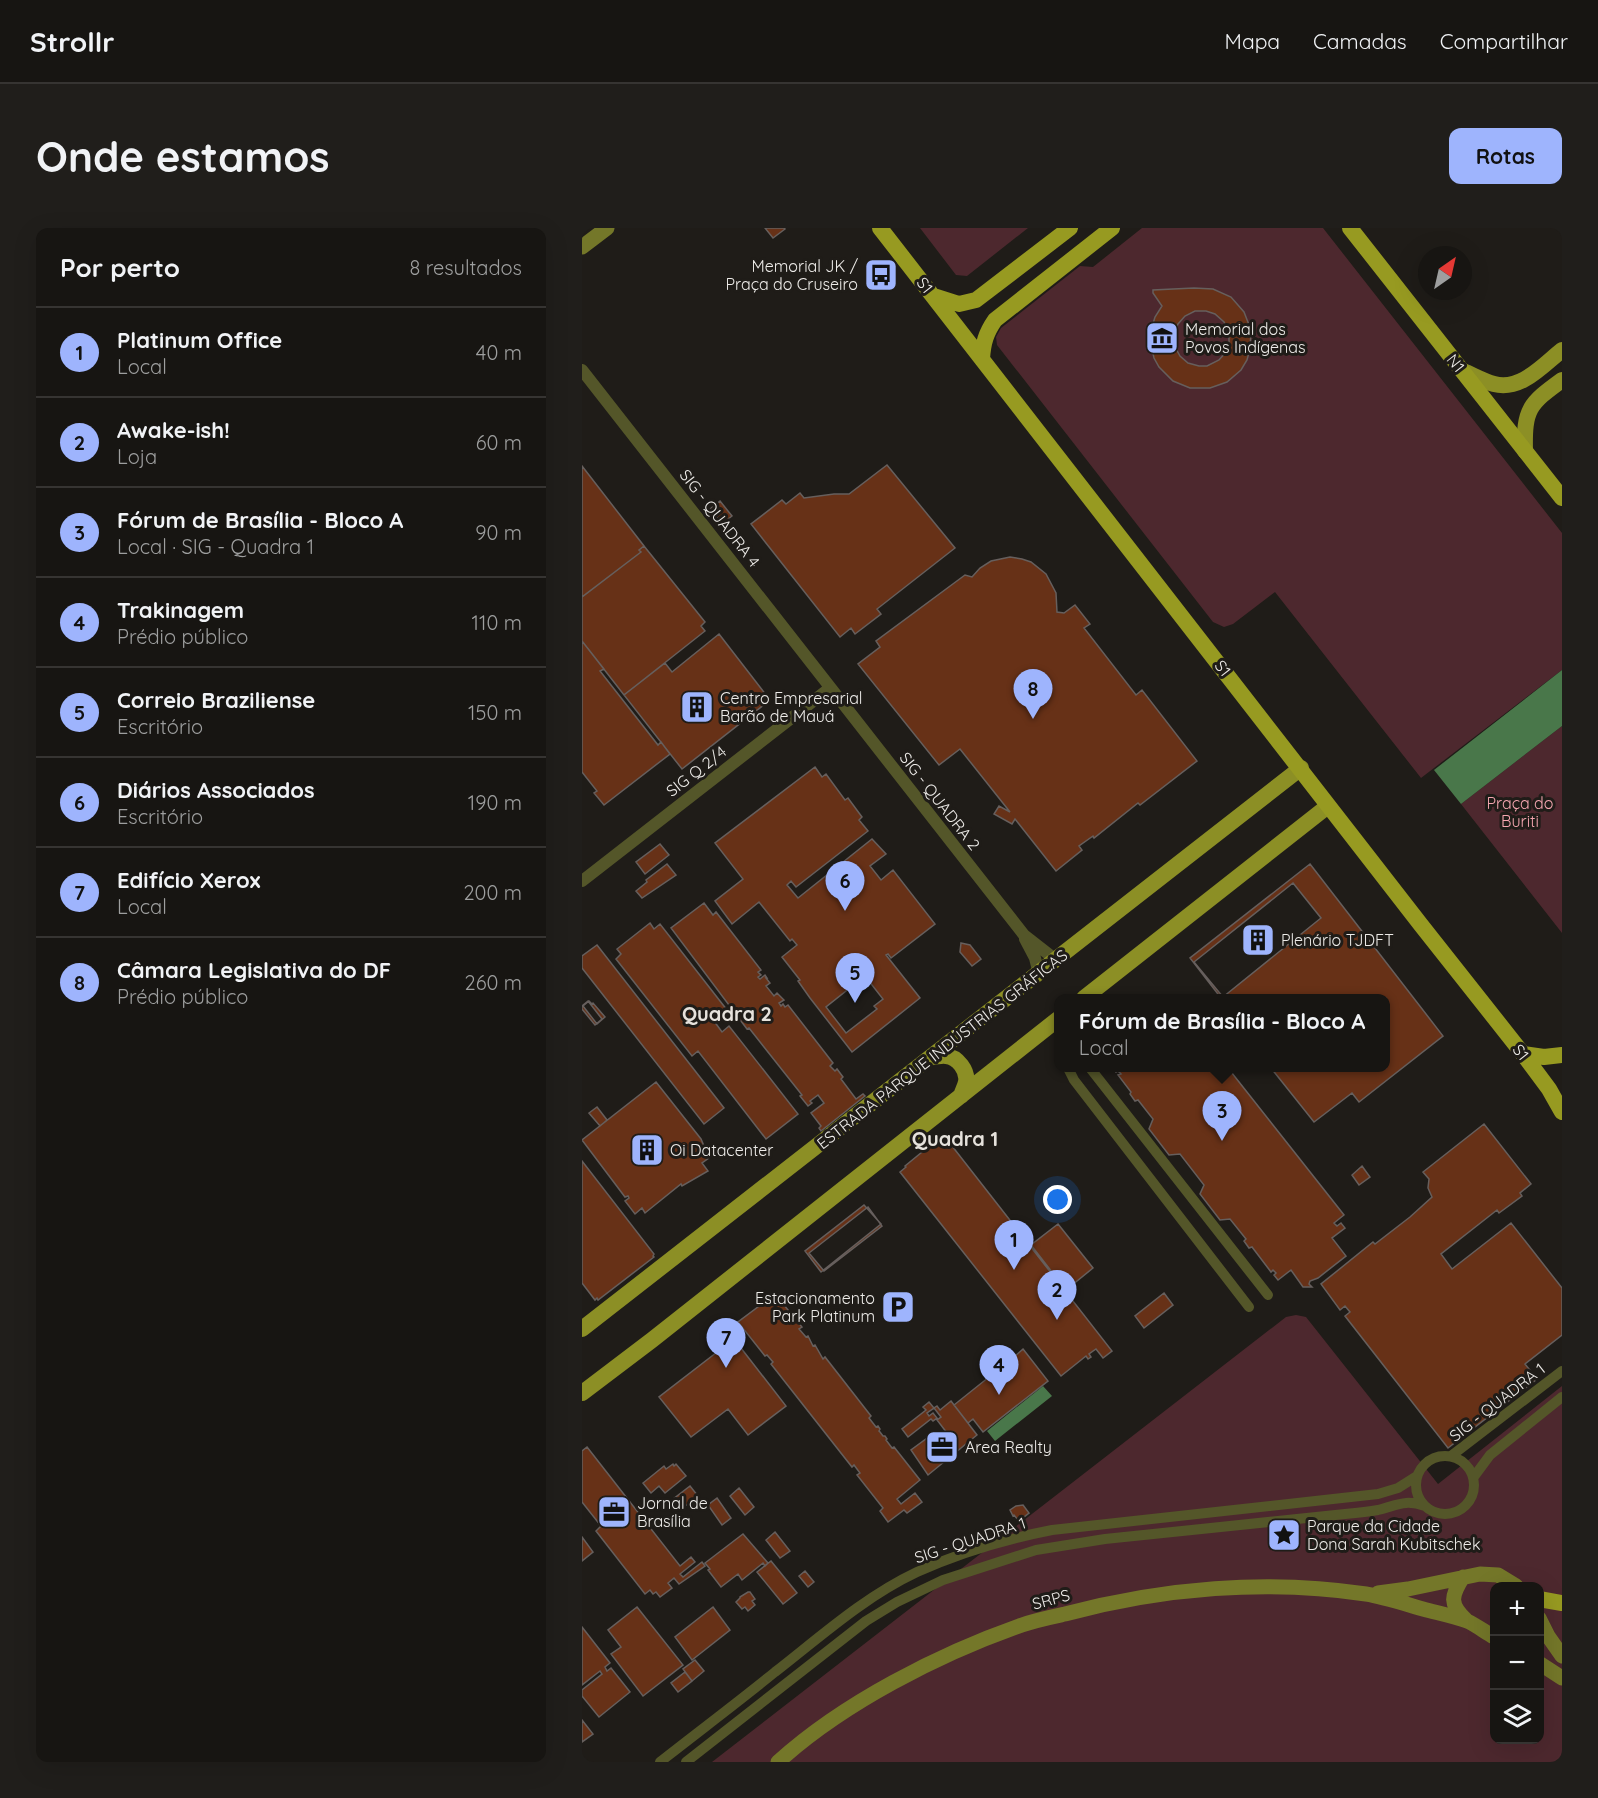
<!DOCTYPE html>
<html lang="pt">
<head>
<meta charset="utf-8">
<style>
  body { margin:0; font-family:Quicksand,sans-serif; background:#201e1b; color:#f1f3f6 }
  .controls { position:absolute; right:18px; bottom:18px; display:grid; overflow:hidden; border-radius:12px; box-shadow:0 6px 24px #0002 }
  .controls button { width:54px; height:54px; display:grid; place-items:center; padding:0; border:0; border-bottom:2px solid #363432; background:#171512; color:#f1f3f6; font:30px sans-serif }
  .compass { position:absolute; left:836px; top:18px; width:54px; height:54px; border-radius:50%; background:#171512; box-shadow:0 6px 24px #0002; rotate:34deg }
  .you { position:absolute; left:476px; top:972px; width:21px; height:21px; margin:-15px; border:4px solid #fff; border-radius:50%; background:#1a73e8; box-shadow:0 0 0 9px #1a73e833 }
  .badge { display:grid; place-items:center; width:39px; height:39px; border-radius:50%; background:#9eb4fd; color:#111; font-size:20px; font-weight:700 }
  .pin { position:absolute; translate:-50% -50px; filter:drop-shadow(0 2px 3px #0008) }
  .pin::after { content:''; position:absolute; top:32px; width:21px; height:18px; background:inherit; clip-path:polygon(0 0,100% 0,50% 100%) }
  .popup { position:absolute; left:472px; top:766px; width:336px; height:78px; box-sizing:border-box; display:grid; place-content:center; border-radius:12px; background:#171512; filter:drop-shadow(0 2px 4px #0005); font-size:20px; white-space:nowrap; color:#9e9f9f }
  .popup b { font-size:22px; color:#f1f3f6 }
  .popup::after { content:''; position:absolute; left:50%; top:100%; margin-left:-12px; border:12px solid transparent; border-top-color:#171512 }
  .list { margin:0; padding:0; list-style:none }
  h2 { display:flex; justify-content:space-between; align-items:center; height:78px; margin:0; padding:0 24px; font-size:26px }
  h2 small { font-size:20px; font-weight:400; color:#9e9f9f }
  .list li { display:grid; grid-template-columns:39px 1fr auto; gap:18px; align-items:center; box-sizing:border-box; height:90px; padding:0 24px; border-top:2px solid #363432 }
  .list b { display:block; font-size:22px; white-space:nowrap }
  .list p { margin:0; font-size:20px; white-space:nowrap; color:#9e9f9f }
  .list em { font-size:20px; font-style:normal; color:#9e9f9f }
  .icon { flex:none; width:33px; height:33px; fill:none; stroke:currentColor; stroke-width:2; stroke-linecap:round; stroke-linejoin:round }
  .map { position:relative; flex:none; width:980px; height:1534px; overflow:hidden; border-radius:12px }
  header { display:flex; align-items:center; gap:36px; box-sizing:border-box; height:84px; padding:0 30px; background:#171512; border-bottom:2px solid #363432 }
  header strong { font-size:28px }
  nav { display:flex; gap:33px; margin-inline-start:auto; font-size:21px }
  .intro { display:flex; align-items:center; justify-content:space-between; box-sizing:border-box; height:144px; padding:0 36px }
  h1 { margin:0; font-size:42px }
  .button { padding:15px 27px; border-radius:12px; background:#9eb4fd; color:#111; font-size:21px; font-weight:700 }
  main { display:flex; gap:36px; padding:0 36px }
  aside { flex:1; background:#171512; border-radius:12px; box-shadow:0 6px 24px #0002 }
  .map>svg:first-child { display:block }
</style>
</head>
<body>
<header>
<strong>Strollr</strong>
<nav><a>Mapa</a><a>Camadas</a><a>Compartilhar</a></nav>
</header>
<div class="intro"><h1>Onde estamos</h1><a class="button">Rotas</a></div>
<main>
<aside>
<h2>Por perto<small>8 resultados</small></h2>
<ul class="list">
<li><span class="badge">1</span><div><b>Platinum Office</b><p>Local</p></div><em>40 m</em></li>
<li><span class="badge">2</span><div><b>Awake-ish!</b><p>Loja</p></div><em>60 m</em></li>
<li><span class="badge">3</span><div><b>Fórum de Brasília - Bloco A</b><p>Local · SIG - Quadra 1</p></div><em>90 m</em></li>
<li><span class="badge">4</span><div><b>Trakinagem</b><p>Prédio público</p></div><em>110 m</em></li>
<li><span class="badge">5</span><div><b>Correio Braziliense</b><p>Escritório</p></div><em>150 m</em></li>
<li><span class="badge">6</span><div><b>Diários Associados</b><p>Escritório</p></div><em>190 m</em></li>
<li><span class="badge">7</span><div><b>Edifício Xerox</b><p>Local</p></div><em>200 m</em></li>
<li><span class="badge">8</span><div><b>Câmara Legislativa do DF</b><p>Prédio público</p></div><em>260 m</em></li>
</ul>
</aside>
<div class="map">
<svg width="980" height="1534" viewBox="0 0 980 1534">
  <rect width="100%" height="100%" fill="#1f1c18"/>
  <!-- green -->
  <path fill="#4d282e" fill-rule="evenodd" d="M338,0H446L385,48L374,47Z
    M560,0H741L980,305V442L839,550L693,364L651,396L642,399L631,394L415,117L414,109L419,100L498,38L511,39Z
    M980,498V705L879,576Z
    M714,1087L724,1089L856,1256L980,1158V1534H130L704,1089ZM912,1358H957V1512H912Z"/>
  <!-- water -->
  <path fill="#49774a" d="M980,442V498L879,576L852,542Z
    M461,1158L470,1168L413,1213L405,1203Z"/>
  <!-- building -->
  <path fill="#673117" stroke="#665f5d" stroke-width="1.5" fill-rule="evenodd" d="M183,0H202L203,1L191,10Z
    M612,60L631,61L649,69L662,84L669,102L668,121L665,132L659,142L645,154L628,160H608L591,153L577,139L572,130L569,117L570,99L573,89L580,78L571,65V62ZM613,83H624L633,86L642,94L647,105V115L644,124L637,132L625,138H617L606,135L598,128L592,117V106L596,96L603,88Z
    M305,237L373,320L295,381L299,386L273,406L269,400L258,409L169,296L200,272L204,276L218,265L222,270L252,266H267Z
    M0,238L62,318L57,322L59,324L0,369Z
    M138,273L150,288L140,296L128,281Z
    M62,318L123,394L119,398L123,403L42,467L0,413V369L59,324L57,322Z
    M428,329L440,331L449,334L464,346L474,365L475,384L482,385L493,377L508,396L502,400L554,467L560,462L615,533L558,577L556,575L512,610L511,608L497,618L500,622L474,643L433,591L430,596L412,586L417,578L428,584L378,521L357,537L276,436L298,419L294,413L383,347L390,349L398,340L409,333Z
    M137,406L188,472L100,541L42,467L83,435L90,444Z
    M0,413L22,441L18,443L76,517L79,514L88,526L22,577L12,565L15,563L0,544Z
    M233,539L240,549L244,546L263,572L266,570L280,589L277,592L286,603L214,659L209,653L205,657L216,670L290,611L304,626L288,638L299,652L311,642L353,696L309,730L306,726L304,727L338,770L270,824L228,770L216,753L218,752L200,729L215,717L210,711L208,713L177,674L150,696L133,673L161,651L133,615Z
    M78,616L87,627L63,646L54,634Z
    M85,636L94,647L60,670L54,663L65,654L64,652Z
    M728,636L861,808L777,874L770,865L732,894L689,840H804V770H639L608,730Z
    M711,655L739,690L641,769L612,734Z
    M122,675L131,687L134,684L179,742L176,744L179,747L176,749L178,751L183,747L185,750H184L188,755L184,758L192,768L195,765L202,772L197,775L199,778L201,776L203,779L206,777L251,835L248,838L253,843L255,841L261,849L259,851L274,871L281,866L283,868L239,903L237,900L239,898L229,885L242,875L236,867L228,873L230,875L226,878L218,868L220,867L167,800L165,801L89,700Z
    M68,695L72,701L78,696L145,782L132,793L140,804L147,798L216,886L184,911L116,823L110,828L34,731L39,726L35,721Z
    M379,715L388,717L399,731L390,738L378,724Z
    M15,717L142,880L122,896L0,740V728Z
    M283,748L301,771L292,778L295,781L264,805L244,779Z
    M6,773L20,791L13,797L0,781V778Z
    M7,773L10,776L11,775L23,789L15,796L1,778Z
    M530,840H646L762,987L752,995L755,998L759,995L763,1000L750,1010L764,1028L736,1050L728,1053L727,1056L730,1059H721L709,1042L696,1052L692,1047L694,1045L691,1042L689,1044L670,1019L667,1020L662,1013L664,1011L648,991L638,992L618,966L622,957L598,926L587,927L567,901L571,891L556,872L553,873L548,866L549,864L536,847L539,846L536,843L534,844Z
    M74,854L119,911L127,930L120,935L126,943L100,958L99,956L63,985L60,980L53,986L43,973L47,970L46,968L43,969L0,912Z
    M15,879L25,892L18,898L7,885Z
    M902,896L949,956L938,965L940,968L917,985L915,982L859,1026L870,1041L929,995L980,1060V1107L943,1136L955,1151L866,1220L763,1088L768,1084L763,1078L758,1082L739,1056L791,1014L793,1016L828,989L850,969L846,960L847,951L841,944Z
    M363,909L530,1123L521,1130L514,1121L507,1126L509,1129L506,1131L504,1128L479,1148L318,944L324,939L323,938L356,911L357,913Z
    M0,933L72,1026L71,1028L72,1029L16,1072L15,1070L13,1072L0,1055Z
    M780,938L788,949L777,957L770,947Z
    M282,977L299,996L239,1044L223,1023Z
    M286,979L300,998L242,1043L227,1025Z
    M476,996L511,1040L484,1062L449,1017Z
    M582,1065L591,1077L562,1100L553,1088Z
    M193,1066L220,1099L217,1101L224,1109L226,1108L231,1118L233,1117L241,1131L243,1129L289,1188L287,1190L294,1199L296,1198L298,1201L297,1203L298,1204L301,1208H303L305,1211L304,1212L310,1220L312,1219L338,1252L315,1271L319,1276L333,1265L340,1274L325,1285L322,1282L306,1294L298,1283L301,1280L275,1247L278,1245L272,1237L270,1239L189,1136L191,1134L185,1127L183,1128L156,1094Z
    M152,1111L204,1178L166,1207L146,1181L109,1209L77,1169Z
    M441,1121L466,1153L401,1204L391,1191L386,1195L372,1177L422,1137L432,1131L431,1130Z
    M369,1173L395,1207L346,1247L329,1222L352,1205L357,1212L365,1205L355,1192L359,1189L352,1180L355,1178L358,1182Z
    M347,1174L352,1180L345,1185L347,1188L351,1185L355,1190L351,1193L349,1191L326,1209L320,1201L344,1182L341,1179Z
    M5,1219L98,1338L109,1329L113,1334L98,1346L101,1349L120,1334L123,1338L97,1356L92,1350L86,1355L90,1360L78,1369L74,1364L71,1366L68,1362L63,1366L14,1303L19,1298L0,1274V1223Z
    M91,1236L92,1238L94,1236L104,1248L83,1265L77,1258L69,1265L61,1255L82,1238L84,1241Z
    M108,1258L116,1268L98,1282L90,1272Z
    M157,1260L172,1279L163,1287L148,1268Z
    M135,1270L149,1290L140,1297L126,1277Z
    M441,1277L447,1285L437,1293L432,1287L431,1288L428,1282L434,1278Z
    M193,1304L208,1323L198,1330L184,1312Z
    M161,1306L186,1335L183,1338L181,1335L160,1352L156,1346L139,1359L126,1342L128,1341L123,1335Z
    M0,1309L11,1324L0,1333Z
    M189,1333L215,1365L201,1376L175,1344Z
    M223,1343L232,1354L226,1359L217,1348Z
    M166,1364H168L173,1371L170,1373L173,1377L166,1383L163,1379L160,1381L154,1374L158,1370V1369Z
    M55,1379L101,1437L61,1468L29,1426L39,1419L26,1402Z
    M131,1379L148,1402L110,1432L93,1409Z
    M0,1399L28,1435L23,1439L25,1443L29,1440L48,1464L17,1489L0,1468V1462L20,1446L18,1443L0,1457Z
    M113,1432L122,1443L110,1453L101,1441Z
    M103,1444L110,1453L96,1464L89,1455Z
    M0,1492L11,1506L0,1514Z"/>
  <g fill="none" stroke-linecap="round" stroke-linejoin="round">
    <!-- minor -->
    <path stroke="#545629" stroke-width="10" d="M486,840L492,852L667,1079
      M508,840L686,1067
      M869,1228L980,1143
      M834 1257a29 29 0 1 1 58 0a29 29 0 1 1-58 0Z
      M891,1250L908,1227L980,1169
      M78,1534C116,1504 155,1475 193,1444C238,1409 282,1369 335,1344C377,1325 424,1311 470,1302L796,1266L816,1260L835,1248
      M104,1534L284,1393L315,1374L361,1352L454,1322L523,1311L763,1286C774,1285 785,1284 796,1282C816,1277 823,1271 843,1278"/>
    <!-- tertiary -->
    <path stroke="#545629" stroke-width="12" d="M0,142L442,707L474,732
      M0,653L248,460
      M443,711L453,730L457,746"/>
    <!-- secondary -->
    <path stroke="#747729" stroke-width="15" d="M0,19L25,0
      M881,1349C869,1368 867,1376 884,1392
      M796,1365L826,1361L898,1346L916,1347L934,1358
      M957,1390L966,1408L980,1428
      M957,1435L980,1450
      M196,1534C261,1475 357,1426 440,1397C454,1392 469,1389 483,1386C580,1360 685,1351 784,1366C803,1369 823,1376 841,1381C856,1385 871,1388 885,1393C894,1397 903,1404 912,1409"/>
    <!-- primary -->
    <path stroke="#8c8f25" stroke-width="16" d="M881,143C891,147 901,153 912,156C939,163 960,138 980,122
      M943,223C942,181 947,176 980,152
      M502,770L746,578
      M349,829C354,829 360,827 364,828C376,829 386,843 384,854C383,859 380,864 379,868
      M0,1101L719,540
      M0,1165L70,1112L476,791"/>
    <!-- trunk -->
    <path stroke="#979a21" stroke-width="16" d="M298,0L839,697L941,826L967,861L980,884
      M768,0L980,270
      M352,68L377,76L394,72L488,0
      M400,131C401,115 404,105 413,92L530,0
      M941,826L962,829L980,827
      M957,1371L980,1375"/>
  </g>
  <!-- icons -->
  <defs>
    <symbol id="bus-square" viewBox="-11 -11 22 22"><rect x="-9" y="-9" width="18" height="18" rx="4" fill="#9eb4fd" stroke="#1f1c18"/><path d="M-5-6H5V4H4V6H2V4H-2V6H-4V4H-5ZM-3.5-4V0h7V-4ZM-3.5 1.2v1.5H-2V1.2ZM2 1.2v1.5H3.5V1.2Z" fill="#111"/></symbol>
    <symbol id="museum-square" viewBox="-11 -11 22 22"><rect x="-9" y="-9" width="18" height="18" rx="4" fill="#9eb4fd" stroke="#1f1c18"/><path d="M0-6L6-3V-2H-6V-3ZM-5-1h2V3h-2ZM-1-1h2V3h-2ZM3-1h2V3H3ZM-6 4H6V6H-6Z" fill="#111"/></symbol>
    <symbol id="building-square" viewBox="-11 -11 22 22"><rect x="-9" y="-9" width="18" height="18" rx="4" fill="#9eb4fd" stroke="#1f1c18"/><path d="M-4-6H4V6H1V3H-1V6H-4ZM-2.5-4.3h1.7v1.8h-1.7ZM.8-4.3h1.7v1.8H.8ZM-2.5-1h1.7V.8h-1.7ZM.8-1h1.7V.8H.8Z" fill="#111"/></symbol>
    <symbol id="parking-square" viewBox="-11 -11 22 22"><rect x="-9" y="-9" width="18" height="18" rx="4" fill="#9eb4fd" stroke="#1f1c18"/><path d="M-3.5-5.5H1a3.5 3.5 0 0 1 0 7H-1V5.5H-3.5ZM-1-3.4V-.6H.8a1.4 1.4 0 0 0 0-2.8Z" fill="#111"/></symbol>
    <symbol id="office-square" viewBox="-11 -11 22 22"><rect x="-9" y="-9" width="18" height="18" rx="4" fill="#9eb4fd" stroke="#1f1c18"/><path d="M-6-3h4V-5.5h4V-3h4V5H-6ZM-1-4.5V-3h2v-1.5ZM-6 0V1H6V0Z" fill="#111"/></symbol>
    <symbol id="sight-square" viewBox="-11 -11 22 22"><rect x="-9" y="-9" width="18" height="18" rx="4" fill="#9eb4fd" stroke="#1f1c18"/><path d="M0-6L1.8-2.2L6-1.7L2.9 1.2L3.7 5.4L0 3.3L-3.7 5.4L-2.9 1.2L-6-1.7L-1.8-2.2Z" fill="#111"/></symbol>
  </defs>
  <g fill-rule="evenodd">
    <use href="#bus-square" x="280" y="28" width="38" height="38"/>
    <use href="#museum-square" x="561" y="91" width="38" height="38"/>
    <use href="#building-square" x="96" y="460" width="38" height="38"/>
    <use href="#building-square" x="657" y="693" width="38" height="38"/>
    <use href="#building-square" x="46" y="903" width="38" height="38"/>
    <use href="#parking-square" x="297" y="1060" width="38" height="38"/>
    <use href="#office-square" x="341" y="1200" width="38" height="38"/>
    <use href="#office-square" x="13" y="1265" width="38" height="38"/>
    <use href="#sight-square" x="683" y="1288" width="38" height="38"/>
  </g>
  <g text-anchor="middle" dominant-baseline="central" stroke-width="6" stroke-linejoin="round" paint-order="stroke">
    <!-- poi labels -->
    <g font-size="16" fill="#edebe8" stroke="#1f1c18" text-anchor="start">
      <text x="276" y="38" text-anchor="end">Memorial JK /<tspan x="276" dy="18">Praça do Cruseiro</tspan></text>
      <text x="603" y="101">Memorial dos<tspan x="603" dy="18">Povos Indígenas</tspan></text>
      <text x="138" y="470">Centro Empresarial<tspan x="138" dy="18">Barão de Mauá</tspan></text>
      <text x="699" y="712">Plenário TJDFT</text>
      <text x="88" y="922">Oi Datacenter</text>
      <text x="293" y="1070" text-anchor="end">Estacionamento<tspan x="293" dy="18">Park Platinum</tspan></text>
      <text x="383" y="1219">Area Realty</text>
      <text x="55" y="1275">Jornal de<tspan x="55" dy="18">Brasília</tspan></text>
      <text x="725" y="1298">Parque da Cidade<tspan x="725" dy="18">Dona Sarah Kubitschek</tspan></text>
    </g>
    <!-- street labels -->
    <g font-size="16" fill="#edebe8" stroke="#1f1c18">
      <text transform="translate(343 57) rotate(52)">S1</text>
      <text transform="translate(874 135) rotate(52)">N1</text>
      <text transform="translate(138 290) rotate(52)">SIG - QUADRA 4</text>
      <text transform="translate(641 440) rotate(52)">S1</text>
      <text transform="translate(114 543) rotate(-38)">SIG Q 2/4</text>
      <text transform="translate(358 573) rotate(52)">SIG - QUADRA 2</text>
      <text transform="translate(360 821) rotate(-38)">ESTRADA PARQUE INDÚSTRIAS GRÁFICAS</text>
      <text transform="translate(939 824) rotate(52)">S1</text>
      <text transform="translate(915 1174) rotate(-38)">SIG - QUADRA 1</text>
      <text transform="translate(388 1312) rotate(-18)">SIG - QUADRA 1</text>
      <text transform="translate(469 1371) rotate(-15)">SRPS</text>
    </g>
    <!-- park labels -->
    <g font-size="16" fill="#f5a6b0" stroke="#1f1c18">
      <text x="938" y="575">Praça do<tspan x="938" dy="18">Buriti</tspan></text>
    </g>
    <!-- quarter labels -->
    <g font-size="20" font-weight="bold" fill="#e6e2dc" stroke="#1f1c18">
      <text x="145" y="785">Quadra 2</text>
      <text x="373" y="910">Quadra 1</text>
    </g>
  </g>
</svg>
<div class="controls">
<button>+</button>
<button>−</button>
<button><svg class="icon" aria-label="layers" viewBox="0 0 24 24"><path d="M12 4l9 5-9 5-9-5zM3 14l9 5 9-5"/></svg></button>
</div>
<svg class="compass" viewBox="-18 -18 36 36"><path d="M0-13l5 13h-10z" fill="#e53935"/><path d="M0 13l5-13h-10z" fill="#9e9f9f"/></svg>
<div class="you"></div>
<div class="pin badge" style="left:432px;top:1042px">1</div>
<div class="pin badge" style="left:475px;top:1092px">2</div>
<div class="pin badge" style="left:640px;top:913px">3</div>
<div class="popup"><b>Fórum de Brasília - Bloco A</b>Local</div>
<div class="pin badge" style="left:417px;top:1167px">4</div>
<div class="pin badge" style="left:273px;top:775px">5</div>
<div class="pin badge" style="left:263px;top:683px">6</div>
<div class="pin badge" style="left:144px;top:1140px">7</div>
<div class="pin badge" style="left:451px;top:491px">8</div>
</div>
</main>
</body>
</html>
